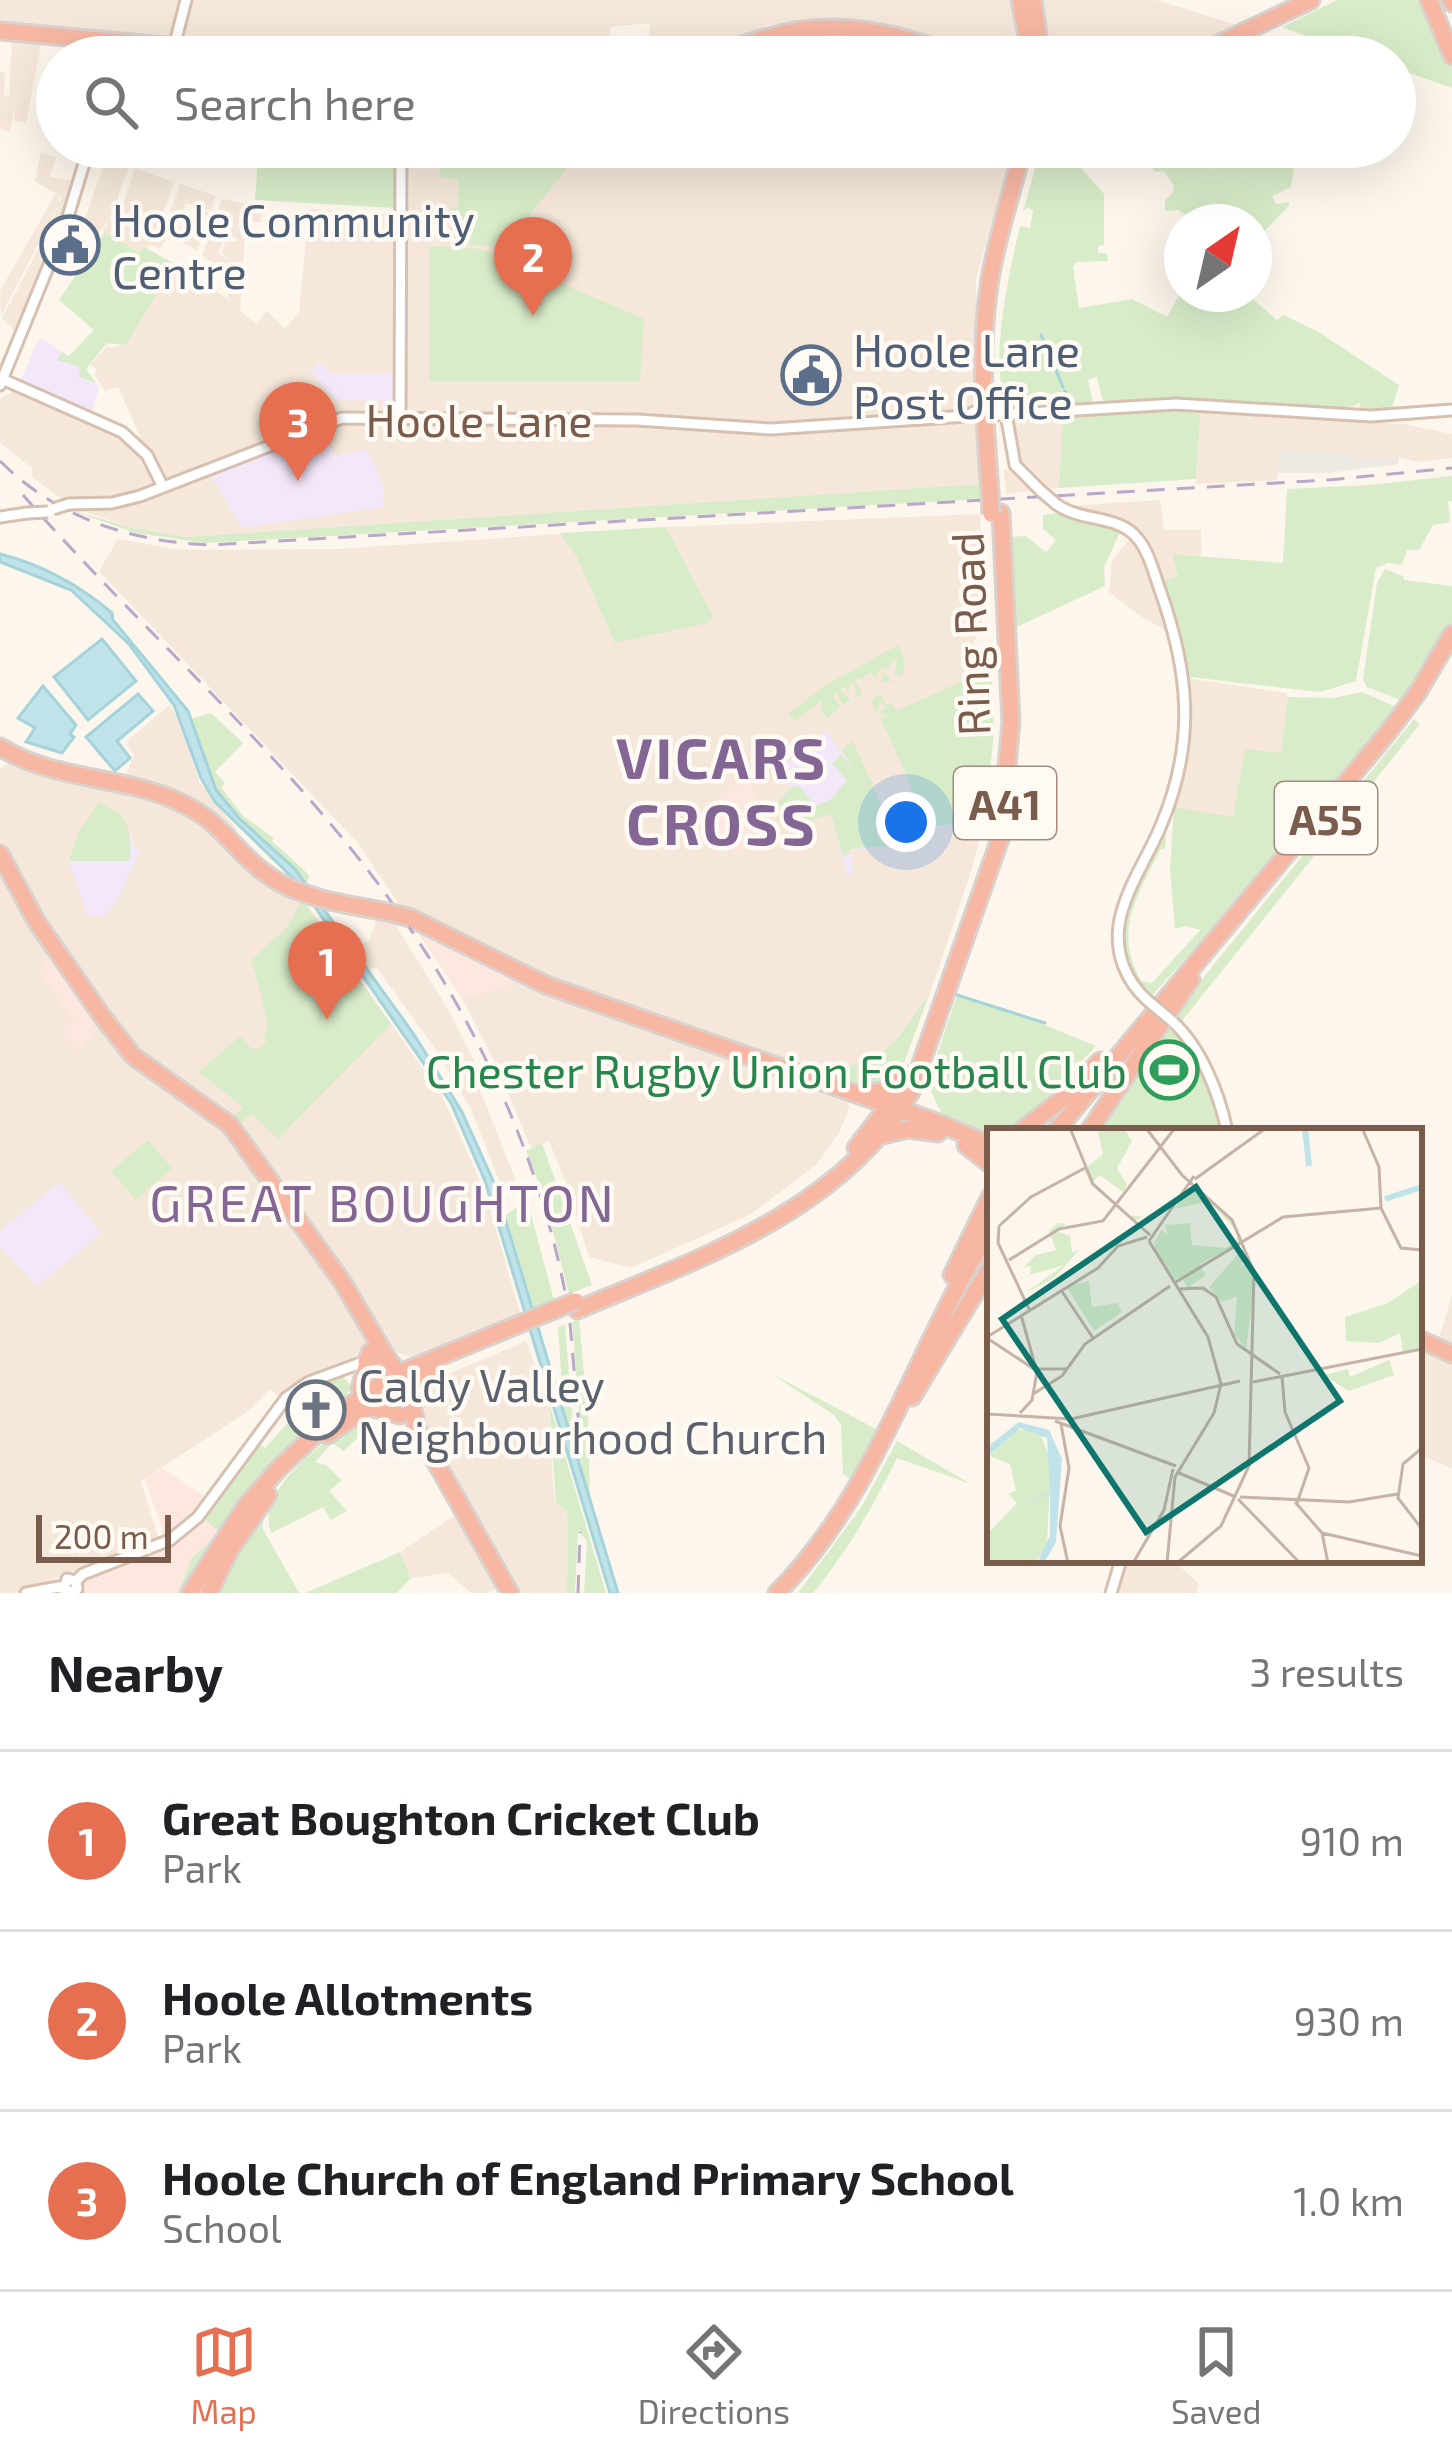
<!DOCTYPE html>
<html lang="en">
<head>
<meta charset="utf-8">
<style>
  body { margin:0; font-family:"Exo 2",sans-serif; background:#f2f2f2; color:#202124 }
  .compass { position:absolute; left:1164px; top:204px; width:108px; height:108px; border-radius:50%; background:#fff; box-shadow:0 12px 48px #0002; rotate:34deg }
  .scale { position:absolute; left:36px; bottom:30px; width:135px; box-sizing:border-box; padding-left:12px; border:6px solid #7a5c4d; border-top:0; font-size:33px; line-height:42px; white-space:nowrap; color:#7a5c4d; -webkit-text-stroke:9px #fffaf3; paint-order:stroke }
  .you { position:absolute; left:906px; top:822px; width:42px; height:42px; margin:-30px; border:9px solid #fff; border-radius:50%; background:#1a73e8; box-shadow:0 0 0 18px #1a73e833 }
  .badge { display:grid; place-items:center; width:78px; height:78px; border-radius:50%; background:#e76f51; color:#fff; font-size:39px; font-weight:700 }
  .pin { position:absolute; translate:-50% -99px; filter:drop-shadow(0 3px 6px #0008) }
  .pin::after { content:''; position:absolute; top:63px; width:42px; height:36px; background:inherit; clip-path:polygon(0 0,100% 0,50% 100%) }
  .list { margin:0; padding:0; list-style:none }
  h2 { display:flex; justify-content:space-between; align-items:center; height:156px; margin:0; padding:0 48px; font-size:51px }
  h2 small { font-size:39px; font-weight:400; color:#757577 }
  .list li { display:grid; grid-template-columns:78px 1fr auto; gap:36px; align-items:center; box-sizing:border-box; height:180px; padding:0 48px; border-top:3px solid #e0e0e0 }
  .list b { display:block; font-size:45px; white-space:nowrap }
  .list p { margin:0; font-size:39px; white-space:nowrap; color:#757577 }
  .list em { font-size:39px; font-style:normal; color:#757577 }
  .icon { flex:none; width:66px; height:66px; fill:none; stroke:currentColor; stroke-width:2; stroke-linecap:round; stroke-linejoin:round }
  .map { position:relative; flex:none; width:1452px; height:1593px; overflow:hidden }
  .search { position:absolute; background:#fff; box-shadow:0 12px 48px #0002; left:36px; right:36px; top:36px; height:132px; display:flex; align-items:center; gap:30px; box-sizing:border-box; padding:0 42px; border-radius:66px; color:#757577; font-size:45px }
  .sheet { height:696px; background:#fff }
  nav { display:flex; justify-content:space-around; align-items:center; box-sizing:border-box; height:168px; border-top:3px solid #e0e0e0; background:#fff; font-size:33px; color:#757577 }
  nav a { display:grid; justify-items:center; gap:6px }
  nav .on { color:#e76f51 }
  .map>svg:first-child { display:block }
</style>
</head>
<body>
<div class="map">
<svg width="1452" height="1593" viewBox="0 0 1452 1593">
  <rect width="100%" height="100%" fill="#fdf6ec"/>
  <!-- residential -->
  <path fill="#f5e8da" d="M0,0H1010L1021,57H973L892,26L855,19L768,25L701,57H648L650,23L610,27L608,57L445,50L284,51L0,26Z
    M1036,0H1157L1239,26L1206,45L1190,39L1181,51L1167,57H1052L1045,48Z
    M823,32L889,40L904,50L905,57H720L738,49Z
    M12,38L42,39L26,123L14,121L15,107L10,132L0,128V72H5L4,95L9,96Z
    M395,147H1013L976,279L979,484L186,537L129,527L74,508L32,477V468L0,443V399L25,384L141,439L118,387L105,391L95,375L96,368L90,365L108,345L109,348L126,345L175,264L231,301L227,296L238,282L227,273L235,261L225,272L202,255L210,234L223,239L218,253L230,260L222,252L225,241L237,242V239L212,227L222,199L262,207L261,222H246L240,310L256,324L267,311L285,328L299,313L309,209L395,214Z
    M41,152L56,157L50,177L74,181L66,212L18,334L2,318L49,229L58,206L1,315L0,291L55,195L59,196V203L61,197L35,181Z
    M106,159L129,166L112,215L99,233L82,226Z
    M135,168L174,182L156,233L166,239L160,249L151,245L141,254L103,231L109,219L115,221L120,212Z
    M180,184L216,196L211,211L186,203L179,226L189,234L198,209L210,213L197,251L164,231L174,200L184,203L175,199Z
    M1201,412L1403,424L1452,434V458L1418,462L1398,457L1361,458L1348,453L1280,451L1277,480L1196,484Z
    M1063,414L1059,488L1006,494L1004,470L1019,466L1012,425L1017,417Z
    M1160,500L1164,530H1201V556L1172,554L1178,576L1161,581L1138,533L1117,520L1080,514L1066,506Z
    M980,514L987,606L970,653L987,670L881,719L906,774L922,827L984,822L971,872L930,993L884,1055L864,1064L823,1073L819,1090L848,1102L849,1109L839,1133L816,1165L751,1214L631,1268L589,1257L566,1183L549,1141L531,1148L499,1071L462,998L357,842L99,571L118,539L180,550L336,549L666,527Z
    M1132,537L1150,569L1171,633L1143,618L1109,592L1112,560Z
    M1185,678L1287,693L1281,754H1269L1233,817L1168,806L1176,780Z
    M170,705L183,729L199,781L237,830L228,838L307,904L442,1096L485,1192L521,1316L418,1360L388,1349L381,1337L342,1365L313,1374L279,1397L270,1389L247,1412L141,1481L159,1540L16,1593H0V769L15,758L122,787L134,754L127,745L129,739Z
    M377,919L393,921L449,1011L484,1080L479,1087L517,1184L502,1188L471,1109L434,1047L376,967L369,971L354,951L369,940Z
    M1452,1295V1468L1419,1455V1331L1439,1339Z
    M526,1341L549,1402L553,1487L556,1503L566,1510L568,1518L567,1593H517L511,1583L513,1574L501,1567L422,1425L417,1401L425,1384Z
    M460,1512L502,1586L487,1593H471L448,1573L411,1578L400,1552Z
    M1125,1560H1180L1178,1565L1199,1584L1196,1593H1114Z"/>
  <!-- commercial -->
  <path fill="#fde8e0" d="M749,780L775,829L733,854L704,806Z
    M417,926L509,974V988L462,998Z
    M53,955L97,1020L93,1024L97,1030L77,1050L60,1031L74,1021L38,969Z
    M162,1468L204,1496L188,1519L164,1535L145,1479Z
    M202,1517L220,1531L185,1593H80L86,1580L176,1540Z"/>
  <!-- industrial -->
  <path fill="#efe9e4" d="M1280,450L1348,453L1361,458L1398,457V464L1328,473H1278Z"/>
  <!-- education -->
  <path fill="#f3e8fa" d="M59,300L126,345L107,343L88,364L86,369L99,388L92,413L20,382L38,340L43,339L68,357L94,330Z
    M319,362L331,374H395L396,401L336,400L310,371Z
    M328,424L332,456L367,449L384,486L383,507L242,528L211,475Z
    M826,731L885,813L892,846L850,850L853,874L847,875L831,814L783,830L774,807L791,787L778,770Z
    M83,829L132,833L131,844L140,851L116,903L105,915H87L69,861Z
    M60,1182L101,1233L37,1286L0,1247V1231Z"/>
  <!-- green -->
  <path fill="#d8ecc9" d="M1337,0H1426L1452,68V88L1395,68V57H1363L1282,27Z
    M259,147H395V208L255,200Z
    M441,147H583L505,247L451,244V208H458V179L440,177Z
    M1041,147H1092L1081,168L1104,194V245L1098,246V253H1107L1108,261L1077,262L1073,267L1079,308L1132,299L1167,317L1182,290V294H1247L1277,320L1283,315L1317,331L1399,385L1391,411L1359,410L1360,403C1323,422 1164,397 1103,402L1097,377L1088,380L1093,403L1010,406C985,374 1011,265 1020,226L1030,228L1033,211L1027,207L1023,212Z
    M1139,147H1278L1295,160L1291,187L1272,196L1276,204L1289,202V206L1254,242V222H1196L1178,210L1165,211V200L1172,194L1174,186L1164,171L1155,172Z
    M105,232L140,253L144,247L175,264L126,345L107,343L86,369L96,383L79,377L80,367L57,360L62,352L69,356L94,330L59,300Z
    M430,246L482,249L644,319L640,381H429Z
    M1150,410H1201L1196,479L1059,488L1063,414Z
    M1452,476V501L1448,502L1450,522L1433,525L1419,550H1407L1402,565L1388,563L1376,568L1356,681L1320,692L1189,677L1161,581L1178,576L1172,554L1283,563L1287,489L1369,485Z
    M979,484L981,499L205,543L135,533L68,509L129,527L186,537Z
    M1059,513L1121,530L1104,567L1105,586L1012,629L1007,537L1026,536L1046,552L1056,540L1043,529V515Z
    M666,527L713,617L708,623L615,643L577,557L560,533Z
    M1385,569L1403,576L1404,580L1452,586V624L1405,702L1367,687L1363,679L1377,583Z
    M898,645L906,664L901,676L895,674L897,658L889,664L890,669L881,668L892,681L881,683L884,675L880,668L876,677L870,672L861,679H854L863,694L855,698L856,689L850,682L849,691L845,687L840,690L851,700L843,705L835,691L833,696L840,707L828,718L822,713L821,701L795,721L788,714L824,686Z
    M987,670L992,677L994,734L984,822L922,827L906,774L880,718L886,716L880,712L886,707L881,702L876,713L872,703L874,697L880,694L885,704H892L896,711Z
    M1362,692L1401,709L1284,849L1149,999C1098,943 1134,891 1160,833H1166L1165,848L1160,850C1137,897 1113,931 1141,981L1152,983L1200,930L1185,926L1175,929L1170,869L1174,807L1233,817L1245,749L1281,753L1287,697L1333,698Z
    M211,713L243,743L215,772L225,783L221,787L243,816L274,838L272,841L305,871L309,876L306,886C281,849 241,827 216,790C203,771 200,741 191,719Z
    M1414,719L1420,724L1181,1022L1172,1016Z
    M853,741L885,813L892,846L850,849V854L843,856L831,814L783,830L774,807L791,787L799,786L815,806L830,800L847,781L832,763L841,755L856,771L841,750Z
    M99,802C129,816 132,828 130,861H69L78,833Z
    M302,900L391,1024L278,1139L252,1114L238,1125L232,1118L243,1107L199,1072L240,1036L252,1049H259L267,1040L263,1035L267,1031C268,1015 258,983 251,960L287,927Z
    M930,993L900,1073L868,1091L823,1077V1073C893,1059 889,1047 930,993Z
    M957,996L1006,1009L1096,1046L1030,1116L1005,1131H990V1135L979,1134L944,1118L927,1083Z
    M1172,1021C1203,1050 1209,1093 1222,1131H1094Z
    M148,1140L172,1168L136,1200L111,1171Z
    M542,1143L592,1285L569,1294L544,1196L526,1151Z
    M527,1200L554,1300L534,1310L506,1215Z
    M579,1319L588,1416L590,1500L564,1414L558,1327L565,1325L574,1438L581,1439L572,1322Z
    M772,1374L880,1431L859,1469L849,1478L843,1474L841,1425L834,1415Z
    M343,1377L352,1386C338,1411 291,1448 268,1475C237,1510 212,1554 185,1593H178L191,1559L220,1532L203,1518L258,1443L265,1448L295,1415L303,1424L310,1419L317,1421L337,1402L327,1391L312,1394L309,1390Z
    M549,1402L606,1593H584L587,1541L578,1531L575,1593H567L568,1519L566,1510L556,1503Z
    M359,1420L374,1422L344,1451L332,1443L315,1462L326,1465L342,1480L329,1491L347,1511L331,1520L323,1507L271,1533C255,1489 326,1439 359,1420Z
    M897,1441L971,1484L897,1458C873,1506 848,1551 813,1593H798L862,1506Z
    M262,1507L263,1529L299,1593H214Z
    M400,1552L411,1578L397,1593H305Z"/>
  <!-- water -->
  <path fill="#bfe3e8" stroke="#a5d3da" stroke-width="3" d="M0,554C43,565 78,584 112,613L113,620L188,711L216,790L239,818L295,869L415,1036L462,1112L495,1185L618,1593H610L485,1181L451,1103L299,884L215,802L201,778L174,705L129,644L71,590L0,562Z
    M102,639L136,681L88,720L54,677Z
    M43,686L76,725L70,734L74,737L62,753L26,742L35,728L18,718Z
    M138,694L153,711L117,741L130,758L115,771L86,737Z"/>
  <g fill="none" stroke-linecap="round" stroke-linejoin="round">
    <!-- stream -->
    <path stroke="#a5d3da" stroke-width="3" d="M1144,147H1145
      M1041,335L1063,387
      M1065,391L1068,403
      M957,995L1045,1023"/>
    <defs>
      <path id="secondary" d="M174,47L186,0
        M0,378L122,432L147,455L163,487
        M0,385L66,223L89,147
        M994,396L1006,414L1015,465L1041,491
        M986,411L995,415L1176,404L1371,416L1452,410
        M400,416L401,147
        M69,504L112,503L140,496L342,418L637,420L771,429L967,416L974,412
        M1056,504C1082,523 1119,514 1138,539C1149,552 1154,573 1160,590C1189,671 1196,741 1162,823C1149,856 1124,890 1119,925C1115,954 1126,981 1147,1000
        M0,517L27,513
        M1172,1021C1201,1047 1219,1093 1227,1131
        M64,1588L67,1579L76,1581L83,1574L170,1540L198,1517L286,1398L309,1382L366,1361
        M26,1593L59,1587L71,1592L77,1589L76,1581
        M1111,1593L1121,1560"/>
      <path id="highway" d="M1020,0L1031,57
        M1033,0L1041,57
        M1429,0L1452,56
        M1451,0L1452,3
        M0,31L288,57
        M421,57H486
        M713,57C807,15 867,22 961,57
        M1191,57L1311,0
        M990,492C985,423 979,354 989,285C996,238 1012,193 1023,147
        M0,747C51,779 116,776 170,798C225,820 230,850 272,878C303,899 351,905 388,912
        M0,854L36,921L102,1016L133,1056L230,1125L343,1283L387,1358
        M411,918L546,985L936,1122L990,1145
        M865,1095L885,1090L907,1075
        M1021,1131L1066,1096L1100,1061
        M1056,1131L1389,731L1418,692L1452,634
        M1089,1131L1191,979
        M883,1135L908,1129L938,1133
        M966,1145L990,1164
        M856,1148L896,1096
        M952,1275L990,1197
        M577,1310C700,1258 838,1213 911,1092L1000,839L1011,723L1001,513
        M1419,1339L1452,1354
        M370,1352L360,1389L373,1408L400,1415
        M366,1361L375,1356L387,1358L408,1385L417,1429L510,1593
        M411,1396L433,1370
        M912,1397L990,1268
        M327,1435L399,1387
        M190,1593L245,1507L280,1467L340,1412L395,1375L556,1309
        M209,1593L230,1550L268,1495
        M777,1593C878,1492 915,1349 990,1230"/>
    </defs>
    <!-- secondary casing -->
    <use href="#secondary" stroke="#d6c0b0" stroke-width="15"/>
    <!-- highway casing -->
    <use href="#highway" stroke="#dad1cd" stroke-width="21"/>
    <!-- secondary -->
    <use href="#secondary" stroke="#fff" stroke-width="9"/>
    <!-- highway -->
    <use href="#highway" stroke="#f7b7a3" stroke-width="15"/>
    <!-- rail -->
    <path stroke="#b9a8c9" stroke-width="3" stroke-dasharray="18 12" stroke-linecap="butt" d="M0,461C57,518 131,542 211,545L1328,480L1452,468
      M23,495C138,627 274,744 379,885C469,1005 538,1149 566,1297
      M570,1323L580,1439
      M578,1593L580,1532"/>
    <defs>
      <path id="secondary-bridge" d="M1041,491L1056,504
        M53,509L69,504
        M27,513L48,512
        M1147,1000L1172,1021"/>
      <path id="highway-bridge" d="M990,492L991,514
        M388,912L411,918
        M556,1309L576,1301"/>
    </defs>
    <!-- secondary-bridge casing -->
    <use href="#secondary-bridge" stroke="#d6c0b0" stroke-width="15" stroke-linecap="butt"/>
    <!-- highway-bridge casing -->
    <use href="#highway-bridge" stroke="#dad1cd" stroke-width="21" stroke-linecap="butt"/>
    <!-- secondary-bridge -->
    <use href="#secondary-bridge" stroke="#fff" stroke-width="9"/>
    <!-- highway-bridge -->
    <use href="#highway-bridge" stroke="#f7b7a3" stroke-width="15"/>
  </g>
  <!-- icons -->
  <defs>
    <symbol id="civic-ring" viewBox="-11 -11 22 22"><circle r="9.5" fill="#fffaf3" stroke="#5c6f8a" stroke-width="1.5"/><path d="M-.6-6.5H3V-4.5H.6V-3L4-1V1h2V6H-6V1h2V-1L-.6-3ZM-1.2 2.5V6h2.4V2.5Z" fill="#5c6f8a"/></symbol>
    <symbol id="stadium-ring" viewBox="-11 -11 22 22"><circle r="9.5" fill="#fffaf3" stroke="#2e9e5b" stroke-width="1.5"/><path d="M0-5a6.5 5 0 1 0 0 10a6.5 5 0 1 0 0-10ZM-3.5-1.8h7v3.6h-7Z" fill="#2e9e5b"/></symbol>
    <symbol id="church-ring" viewBox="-11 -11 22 22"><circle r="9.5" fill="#fffaf3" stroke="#6b7280" stroke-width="1.5"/><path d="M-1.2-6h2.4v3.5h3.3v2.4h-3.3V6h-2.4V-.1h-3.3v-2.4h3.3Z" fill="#6b7280"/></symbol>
  </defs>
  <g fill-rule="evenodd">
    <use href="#civic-ring" x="37" y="212" width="66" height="66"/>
    <use href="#civic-ring" x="778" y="342" width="66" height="66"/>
    <use href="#stadium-ring" x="1136" y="1037" width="66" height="66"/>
    <use href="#church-ring" x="283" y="1377" width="66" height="66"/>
  </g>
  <g text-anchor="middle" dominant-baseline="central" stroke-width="9" stroke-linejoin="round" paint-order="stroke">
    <!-- shield labels -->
    <g fill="#fffaf3" stroke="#a28b7f" stroke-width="3">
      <rect x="954" y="767" width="102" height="72" rx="9"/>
      <rect x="1275" y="782" width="102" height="72" rx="9"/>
    </g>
    <g font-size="42" font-weight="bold" fill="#7a5c4d">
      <text x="1005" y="803">A41</text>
      <text x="1326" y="818">A55</text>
    </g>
    <!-- service labels -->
    <g font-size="45" fill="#4e5e75" stroke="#fffaf3" text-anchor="start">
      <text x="112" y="219">Hoole Community<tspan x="112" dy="52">Centre</tspan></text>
      <text x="853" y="349">Hoole Lane<tspan x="853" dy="52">Post Office</tspan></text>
    </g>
    <!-- street labels -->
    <g font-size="45" fill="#7a5c4d" stroke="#fffaf3">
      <text x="479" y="419">Hoole Lane</text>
      <text transform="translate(969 634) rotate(-92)">Ring Road</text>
    </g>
    <!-- leisure labels -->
    <g font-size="45" fill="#27864d" stroke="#fffaf3" text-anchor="end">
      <text x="1127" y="1070">Chester Rugby Union Football Club</text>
    </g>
    <!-- worship labels -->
    <g font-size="45" fill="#5b616d" stroke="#fffaf3" text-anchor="start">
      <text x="358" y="1384">Caldy Valley<tspan x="358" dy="52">Neighbourhood Church</tspan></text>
    </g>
    <!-- quarter labels -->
    <g font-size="51" letter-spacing="3" fill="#846695" stroke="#fffaf3">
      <text x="383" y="1201">GREAT BOUGHTON</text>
    </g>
    <!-- district labels -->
    <g font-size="57" font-weight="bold" letter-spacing="3" fill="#846695" stroke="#fffaf3">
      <text x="722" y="756">VICARS<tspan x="722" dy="66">CROSS</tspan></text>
    </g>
  </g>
  <!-- overview -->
  <g transform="translate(987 1128)">
    <rect width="435" height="435" fill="#fdf6ec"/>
    <path d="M137,0L145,13L130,40L140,57L136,64L113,47L104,55L141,87L156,89L148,93L156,102L104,57L97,42L116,26L111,3ZM206,59L241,88L250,100L256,113L213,136L218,147L201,160L194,149L185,153L171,127L167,115L174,102L181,106L178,97L203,95L205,117L239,120L253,107L222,73L187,81ZM71,95L79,96L69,103L83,108L85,125L93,121L67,150L38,165L77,137L32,150L43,146L44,138L37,139L49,127L69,122L62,103ZM258,118L254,140L263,130L267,159L259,221L247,206L250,168L235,174L222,159ZM435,152V219L416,224L413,205L392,215L359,213L358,189L401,175ZM102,153L105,179L130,175L135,184L107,203L79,158ZM402,232L407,247L362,263L337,247L361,241L363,249ZM52,301L64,335L60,416L48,435H0L3,403L30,375L21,366L29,362L23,336L2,328L30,302Z" fill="#d8ecc9"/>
    <path d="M32,294L62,302L75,331L69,414L57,435H50L63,408V367H59L45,375H40L45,374L59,366L63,365L60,310L33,300L0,329L4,316Z" fill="#bfe3e8"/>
    <path fill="none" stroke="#bfe3e8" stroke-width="6" d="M318,0L322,38M398,71L435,59"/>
    <path fill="none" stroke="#c5b3a7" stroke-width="3" d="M83,0L106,56L163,107M159,0L195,47L245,92L267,144L262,338L234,398L190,435M375,0L392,39L394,80M208,51L279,0M394,80L414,120L435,122M12,98L44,69L98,40M12,98L11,115L42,181M162,113L221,209L234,256L227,285L188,349L180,435M162,113L207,48M22,132L72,101L116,93L188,0M189,154L296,89L394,80M193,161L216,160L229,169L250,216L293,246M74,162L106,210M0,209L111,140L131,118L160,109M0,210L47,241H81M295,249L298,284L322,340L310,375M266,254L435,221M46,266L75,248L98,216L183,158M33,285L45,272L50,244L34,187M0,286L84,291L253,253M68,293L189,338M74,296L82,340L73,398L81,435M435,320L416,336L411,370L435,401M192,345L249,369M253,369L362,374L411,366M251,371L313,435M308,374L335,405L341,435M335,405L435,428M146,435L177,382L186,341"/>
    <path fill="#0f766e" fill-opacity="0.15" stroke="#0f766e" stroke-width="6" d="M209,59L353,273L159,404L15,191Z"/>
    <rect width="435" height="435" fill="none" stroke="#7a5c4d" stroke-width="6"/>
  </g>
</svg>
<svg class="compass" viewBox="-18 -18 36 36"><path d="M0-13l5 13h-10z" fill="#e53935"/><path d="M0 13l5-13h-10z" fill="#757577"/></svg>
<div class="scale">200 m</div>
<div class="you"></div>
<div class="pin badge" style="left:327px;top:1020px">1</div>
<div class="pin badge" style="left:533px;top:316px">2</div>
<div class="pin badge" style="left:298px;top:481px">3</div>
<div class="search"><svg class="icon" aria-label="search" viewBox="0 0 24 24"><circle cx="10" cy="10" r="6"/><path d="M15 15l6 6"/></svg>Search here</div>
</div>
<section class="sheet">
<h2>Nearby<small>3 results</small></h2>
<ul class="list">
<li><span class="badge">1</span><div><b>Great Boughton Cricket Club</b><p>Park</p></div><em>910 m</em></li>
<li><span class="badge">2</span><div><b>Hoole Allotments</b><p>Park</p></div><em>930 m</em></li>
<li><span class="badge">3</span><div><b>Hoole Church of England Primary School</b><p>School</p></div><em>1.0 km</em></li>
</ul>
</section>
<nav>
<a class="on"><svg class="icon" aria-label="map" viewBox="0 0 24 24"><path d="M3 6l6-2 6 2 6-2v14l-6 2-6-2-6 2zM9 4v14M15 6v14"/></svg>Map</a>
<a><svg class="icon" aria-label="directions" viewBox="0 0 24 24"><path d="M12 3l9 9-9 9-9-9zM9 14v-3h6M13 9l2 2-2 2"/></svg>Directions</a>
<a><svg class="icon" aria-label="saved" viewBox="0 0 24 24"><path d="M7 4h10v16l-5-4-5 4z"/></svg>Saved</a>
</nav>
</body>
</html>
